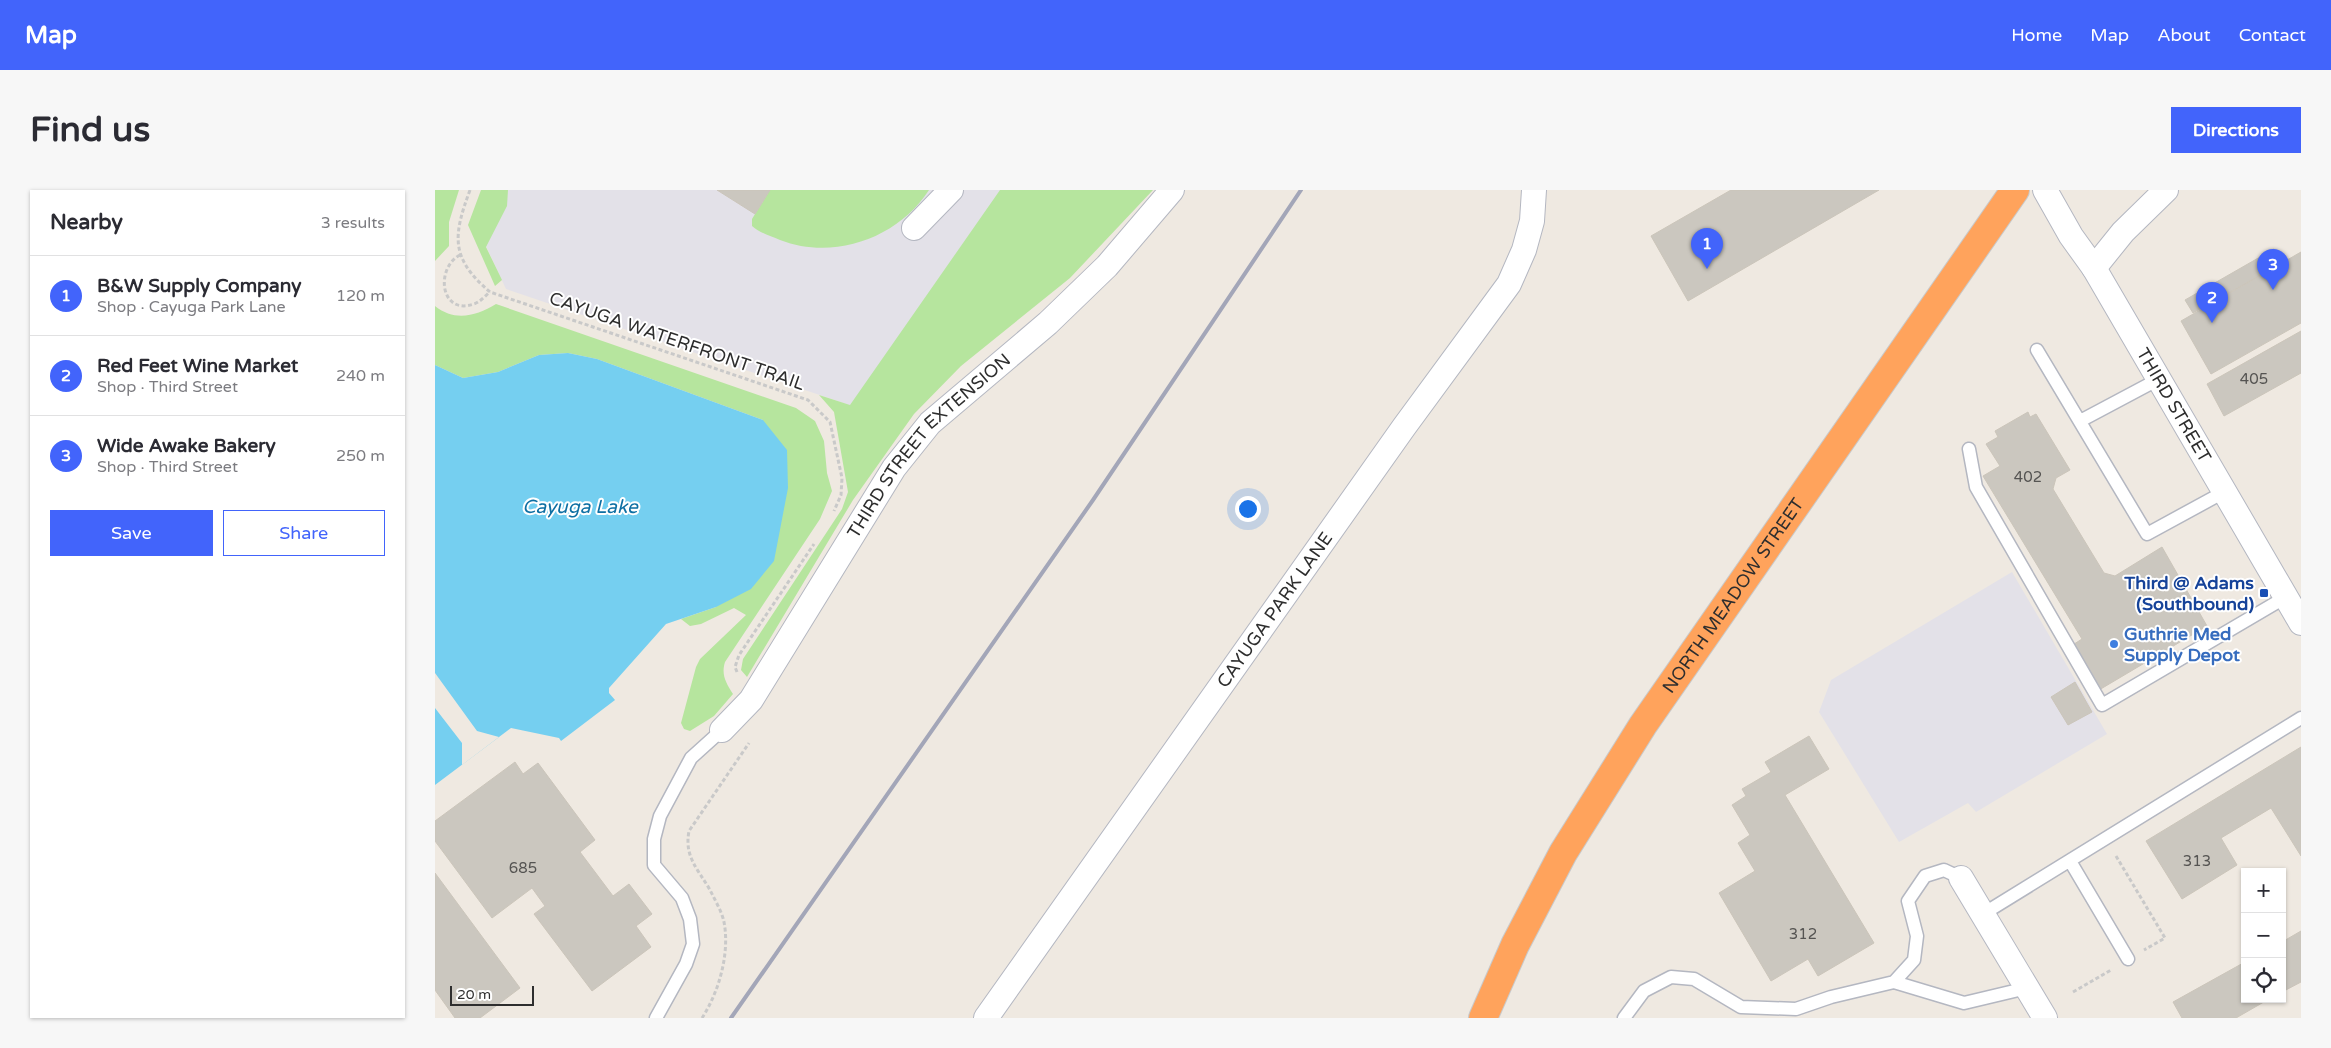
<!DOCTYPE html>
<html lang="en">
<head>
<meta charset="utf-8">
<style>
  body { margin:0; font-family:"Varela Round",sans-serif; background:#f7f7f7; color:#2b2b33 }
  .controls { position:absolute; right:15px; bottom:15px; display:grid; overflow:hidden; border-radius:0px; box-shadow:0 1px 4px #0004 }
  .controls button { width:45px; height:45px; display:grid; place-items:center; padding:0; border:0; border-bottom:1px solid #e1e1e2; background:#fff; color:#2b2b33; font:25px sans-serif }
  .scale { position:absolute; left:15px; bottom:12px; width:84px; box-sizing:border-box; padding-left:5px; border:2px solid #2e2e2e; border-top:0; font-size:14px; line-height:18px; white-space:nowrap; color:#2e2e2e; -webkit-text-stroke:4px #fff; paint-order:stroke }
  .you { position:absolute; left:812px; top:318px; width:18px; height:18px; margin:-12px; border:4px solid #fff; border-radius:50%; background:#1a73e8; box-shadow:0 0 0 8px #1a73e833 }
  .badge { display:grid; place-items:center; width:32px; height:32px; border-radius:50%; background:#4264fb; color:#fff; font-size:16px; font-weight:700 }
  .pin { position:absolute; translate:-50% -41px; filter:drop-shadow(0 1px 2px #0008) }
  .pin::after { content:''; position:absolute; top:26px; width:18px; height:15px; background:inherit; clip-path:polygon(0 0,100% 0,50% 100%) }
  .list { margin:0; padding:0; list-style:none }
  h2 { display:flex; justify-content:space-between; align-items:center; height:65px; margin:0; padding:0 20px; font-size:21px }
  h2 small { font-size:16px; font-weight:400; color:#7c7c81 }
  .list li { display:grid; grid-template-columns:32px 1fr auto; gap:15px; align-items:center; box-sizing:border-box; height:80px; padding:0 20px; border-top:1px solid #e1e1e2 }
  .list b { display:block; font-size:19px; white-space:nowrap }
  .list p { margin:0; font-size:16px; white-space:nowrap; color:#7c7c81 }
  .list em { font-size:16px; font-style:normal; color:#7c7c81 }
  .actions { display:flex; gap:10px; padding:15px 20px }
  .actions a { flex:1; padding:11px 0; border:1px solid #4264fb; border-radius:0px; text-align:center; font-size:18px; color:#4264fb }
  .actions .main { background:#4264fb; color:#fff }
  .icon { flex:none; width:28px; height:28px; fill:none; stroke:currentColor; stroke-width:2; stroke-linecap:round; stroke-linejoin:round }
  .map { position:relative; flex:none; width:1866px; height:828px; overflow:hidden; border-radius:0px }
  header { display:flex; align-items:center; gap:30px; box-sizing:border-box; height:70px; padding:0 25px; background:#4264fb; color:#fff }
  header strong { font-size:24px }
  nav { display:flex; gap:28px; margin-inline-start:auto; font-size:18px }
  .intro { display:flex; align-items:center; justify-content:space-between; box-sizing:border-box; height:120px; padding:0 30px }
  h1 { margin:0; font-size:35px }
  .button { padding:12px 22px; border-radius:0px; background:#4264fb; color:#fff; font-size:18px; font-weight:700 }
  main { display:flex; gap:30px; padding:0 30px }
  aside { flex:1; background:#fff; border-radius:0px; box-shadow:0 1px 4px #0004 }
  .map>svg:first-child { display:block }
</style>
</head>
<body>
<header>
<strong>Map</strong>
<nav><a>Home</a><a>Map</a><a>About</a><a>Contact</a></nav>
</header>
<div class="intro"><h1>Find us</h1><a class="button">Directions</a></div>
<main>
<aside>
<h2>Nearby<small>3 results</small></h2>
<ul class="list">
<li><span class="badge">1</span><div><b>B&amp;W Supply Company</b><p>Shop · Cayuga Park Lane</p></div><em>120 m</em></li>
<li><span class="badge">2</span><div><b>Red Feet Wine Market</b><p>Shop · Third Street</p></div><em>240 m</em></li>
<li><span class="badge">3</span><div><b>Wide Awake Bakery</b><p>Shop · Third Street</p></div><em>250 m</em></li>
</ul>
<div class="actions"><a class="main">Save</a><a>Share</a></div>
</aside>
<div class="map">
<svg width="1866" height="828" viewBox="0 0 1866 828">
  <rect width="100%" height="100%" fill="#efe9e1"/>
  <!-- industrial -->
  <path fill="#e3e1e8" d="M57,0H579L429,220L71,99L43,39Z
    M1577,382L1672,544L1541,622L1533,613L1464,652L1384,522L1396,490Z"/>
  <!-- green -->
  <path fill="#b6e59e" d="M0,0H24L14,32V56L0,71Z
    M46,0H73L72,16L51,57L67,90L60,96L33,35Z
    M335,0H494C463,48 399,71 345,50C335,46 325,43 317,36V29Z
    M565,0H718L635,88L526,176L479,224L418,310L312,487L306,480L308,469L407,319L413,302L399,222L384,205L415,215Z
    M61,114L361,218L380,231L389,251L392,283L397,301L385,329L290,472C286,485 291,493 298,504L279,526L255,541L249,539L246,533L261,477L265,469L311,425L299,418L266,434L255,436L246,429L281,417L328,230L162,169L133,163L104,165L63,182L28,188L0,175V116C20,132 41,126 61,114Z"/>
  <!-- water -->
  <path fill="#75cff0" d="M133,163L162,169L328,230L352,260L353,298L339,371L316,399L281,417L231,434L174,498V503L180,510L126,551L124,548L76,538L0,595V175L28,188L63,182L104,165Z"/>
  <!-- pier -->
  <path fill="#efe9e1" d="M0,483L42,541L64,547L27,575V553L0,518Z"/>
  <!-- building -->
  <path fill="#cbc7bf" stroke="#cbc5ba" d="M282,0H335L320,24Z
    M1296,0H1444L1253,111L1216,46Z
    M1839,59L1847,73L1758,123L1750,110Z
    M1866,62V133L1776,184L1746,131Z
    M1866,141V183L1789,226L1772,194Z
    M1593,222L1595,227L1601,224L1635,280L1621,288L1618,299L1669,383L1680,386L1727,357L1772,436L1664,500L1636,456L1647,449L1548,286L1565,276L1551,254L1563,247L1560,241Z
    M1640,492L1657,522L1633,535L1616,507Z
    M1374,546L1394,579L1350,605L1439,753L1383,786L1373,769L1336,791L1284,703L1320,681L1303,653L1315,645L1297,615L1311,606L1307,599L1336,582L1330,572Z
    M1866,557V666L1836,618L1786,648L1802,675L1747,709L1711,651Z
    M80,572L88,584L103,573L160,650L145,662L178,706L194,694L217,724L201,736L216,757L157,801L99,724L110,716L97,698L57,728L0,651V631Z
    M0,683L85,798L45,828H20L0,800Z
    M1866,741V792L1847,802V752Z
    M1810,772V809H1834L1801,828H1747L1738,812Z"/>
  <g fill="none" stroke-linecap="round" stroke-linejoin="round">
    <defs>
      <path id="lane" d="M1602,160L1712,344L1789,302
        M1645,231L1724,189
        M1534,259L1541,297L1667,515L1851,407
        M1635,671L1693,769
        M1548,724L1866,528
        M1459,792L1479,770L1482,746L1473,711L1490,686L1509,680L1526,688
        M221,828L251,774L258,754L255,729L247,708L219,675V649L225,626L256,568L287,540
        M1189,828L1209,801L1236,787L1259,789L1306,817L1361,819L1396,807L1459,792L1529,813L1592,798"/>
      <g id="street">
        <path id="s1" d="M1610,0L1636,46L1659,78L1866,433"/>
        <path d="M479,38L516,0"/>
        <path d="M1659,78L1688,42L1731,0"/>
        <path id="s2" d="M287,540L316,510L459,278L495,233L613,133L672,76L737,0"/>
        <path d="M1526,688L1610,828"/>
        <path id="s3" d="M551,828L969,237L1074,94L1089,60L1097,31L1099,0"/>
      </g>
      <g id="highway">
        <path id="s4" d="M1048,828L1080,755L1128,663L1208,535L1580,0"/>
      </g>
    </defs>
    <!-- lane casing -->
    <use href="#lane" stroke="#b4b7c1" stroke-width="15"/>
    <!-- street casing -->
    <use href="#street" stroke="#b4b7c1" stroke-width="26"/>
    <!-- highway casing -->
    <use href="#highway" stroke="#c9c9c9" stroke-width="30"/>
    <!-- path -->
    <path stroke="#c9c9c9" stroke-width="3" stroke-dasharray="4 2.5" stroke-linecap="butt" d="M35,0C18,46 15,68 55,102L373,210L395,232L407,288L406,305L399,321
      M25,65C0,78 5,126 39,114C45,112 50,106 55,102
      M302,482L300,477L304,465L379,354
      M1681,666L1730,748L1709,760
      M1638,802L1676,780
      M267,828C284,802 295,763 289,732C287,722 280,710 275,700C263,679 249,667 254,641L314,553"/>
    <!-- lane -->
    <use href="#lane" stroke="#fff" stroke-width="12"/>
    <!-- street -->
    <use href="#street" stroke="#fff" stroke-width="24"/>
    <!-- highway -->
    <use href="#highway" stroke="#ffa35c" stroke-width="28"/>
    <!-- rail -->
    <path stroke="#a3a6b8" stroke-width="4" d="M296,828L658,310L866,0"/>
  </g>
  <!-- markers -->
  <rect fill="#1a4fb4" stroke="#fff" stroke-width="2" x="1824" y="398" width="10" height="10" rx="2.5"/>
  <circle fill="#3f7fe0" stroke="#fff" stroke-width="2" cx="1679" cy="454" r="5"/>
  <g text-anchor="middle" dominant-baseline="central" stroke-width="4" stroke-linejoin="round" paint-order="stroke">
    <!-- number labels -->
    <g font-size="15" fill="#555452">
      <text x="1819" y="189">405</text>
      <text x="1593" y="287">402</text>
      <text x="1762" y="671">313</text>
      <text x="88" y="678">685</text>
      <text x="1368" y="744">312</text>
    </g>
    <!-- street labels -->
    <g font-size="18" fill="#2e2e2e" stroke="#fff">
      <text transform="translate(242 151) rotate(19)">CAYUGA WATERFRONT TRAIL</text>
      <text stroke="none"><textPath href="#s1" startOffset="251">THIRD STREET</textPath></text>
      <text stroke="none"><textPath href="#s2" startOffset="354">THIRD STREET EXTENSION</textPath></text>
      <text stroke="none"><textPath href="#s4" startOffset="492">NORTH MEADOW STREET</textPath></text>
      <text stroke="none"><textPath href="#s3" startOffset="500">CAYUGA PARK LANE</textPath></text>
    </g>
    <!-- transit labels -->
    <g font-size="18" font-weight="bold" fill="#164399" stroke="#fff" text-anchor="end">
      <text x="1819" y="393">Third @ Adams<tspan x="1819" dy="21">(Southbound)</tspan></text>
    </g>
    <!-- shop labels -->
    <g font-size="18" font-weight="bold" fill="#366cbe" stroke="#fff" text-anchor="start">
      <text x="1689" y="444">Guthrie Med<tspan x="1689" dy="21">Supply Depot</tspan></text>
    </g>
    <!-- water labels -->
    <g font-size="19" font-style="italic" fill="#0d6fa3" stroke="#fff">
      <text x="145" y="317">Cayuga Lake</text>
    </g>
  </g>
</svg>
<div class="controls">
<button>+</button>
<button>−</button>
<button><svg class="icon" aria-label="locate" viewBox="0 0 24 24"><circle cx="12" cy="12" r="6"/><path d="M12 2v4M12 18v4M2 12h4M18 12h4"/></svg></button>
</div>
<div class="scale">20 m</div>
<div class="you"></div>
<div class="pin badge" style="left:1272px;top:79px">1</div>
<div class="pin badge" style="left:1777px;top:133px">2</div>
<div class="pin badge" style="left:1838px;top:100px">3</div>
</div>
</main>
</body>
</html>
